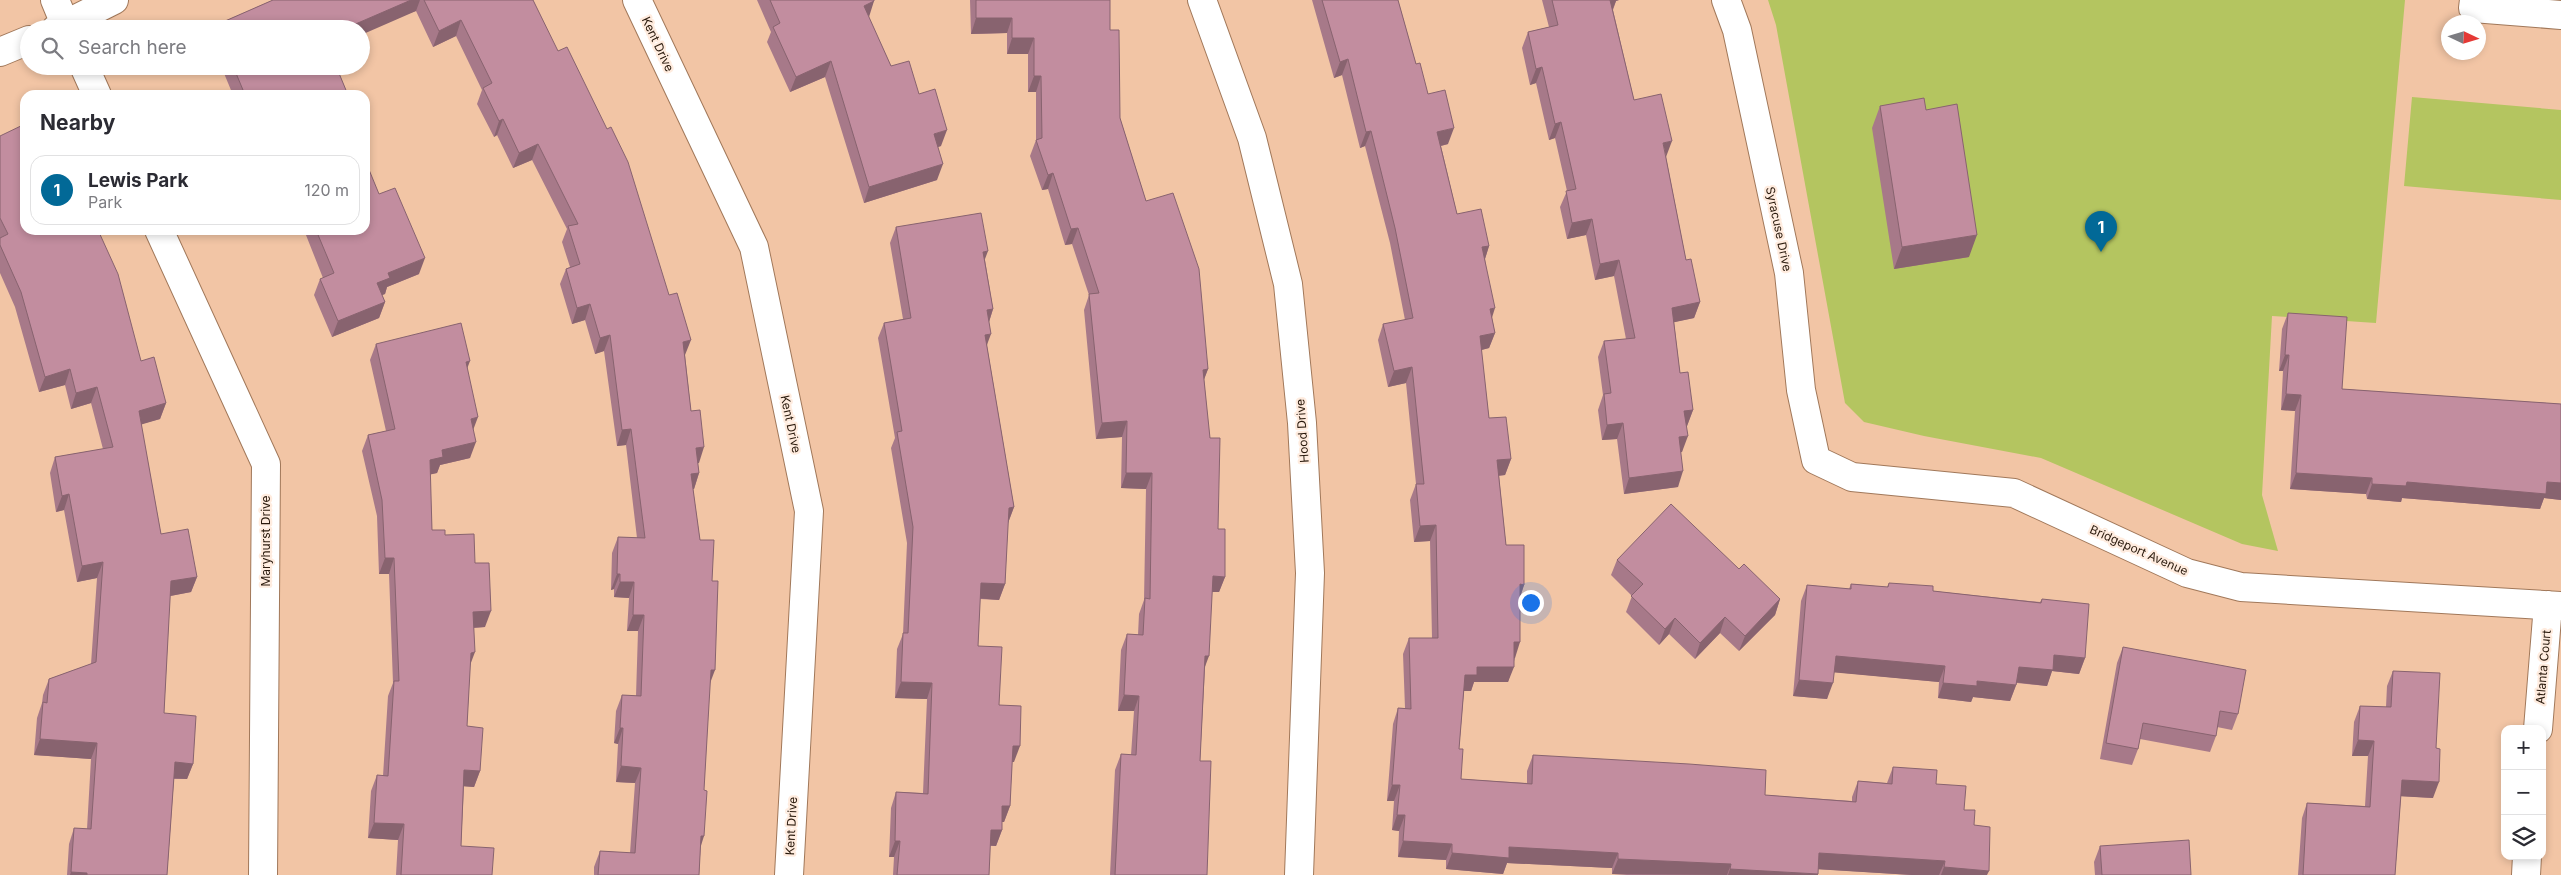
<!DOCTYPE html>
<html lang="en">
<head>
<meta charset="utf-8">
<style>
  body { margin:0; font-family:Inter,sans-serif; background:#f2f2f3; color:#2b2b33 }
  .controls { position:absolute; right:15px; bottom:15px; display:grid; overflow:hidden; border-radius:10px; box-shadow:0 2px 8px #0003 }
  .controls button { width:45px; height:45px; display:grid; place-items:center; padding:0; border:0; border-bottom:1px solid #e1e1e2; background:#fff; color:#2b2b33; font:25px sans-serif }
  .compass { position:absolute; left:2441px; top:15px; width:45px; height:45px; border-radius:50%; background:#fff; box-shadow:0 2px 8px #0003; rotate:94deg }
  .you { position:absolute; left:1530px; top:602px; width:18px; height:18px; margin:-12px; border:4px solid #fff; border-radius:50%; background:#1a73e8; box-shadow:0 0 0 8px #1a73e833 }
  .badge { display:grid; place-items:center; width:32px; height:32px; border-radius:50%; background:#026997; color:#fff; font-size:16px; font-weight:700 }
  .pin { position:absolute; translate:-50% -41px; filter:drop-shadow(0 1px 2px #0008) }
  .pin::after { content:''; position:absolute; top:26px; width:18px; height:15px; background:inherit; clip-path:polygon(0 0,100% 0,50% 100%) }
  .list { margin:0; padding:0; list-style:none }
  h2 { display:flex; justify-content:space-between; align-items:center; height:65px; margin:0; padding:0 20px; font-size:21px }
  h2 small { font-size:16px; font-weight:400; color:#7c7c81 }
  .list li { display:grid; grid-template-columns:32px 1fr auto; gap:15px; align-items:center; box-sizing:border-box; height:70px; margin:0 10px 10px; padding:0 10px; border:1px solid #e1e1e2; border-radius:15px }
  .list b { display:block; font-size:19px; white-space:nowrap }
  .list p { margin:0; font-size:16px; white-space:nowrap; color:#7c7c81 }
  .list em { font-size:16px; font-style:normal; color:#7c7c81 }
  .icon { flex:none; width:28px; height:28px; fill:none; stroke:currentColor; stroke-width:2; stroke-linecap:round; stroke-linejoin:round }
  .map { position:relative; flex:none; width:2561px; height:875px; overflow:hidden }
  .search { position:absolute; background:#fff; box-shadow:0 2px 8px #0003; left:20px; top:20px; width:350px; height:55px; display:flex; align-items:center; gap:12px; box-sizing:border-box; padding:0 18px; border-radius:28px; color:#7c7c81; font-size:19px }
  .panel { position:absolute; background:#fff; box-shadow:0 2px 8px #0003; left:20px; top:90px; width:350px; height:145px; border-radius:15px }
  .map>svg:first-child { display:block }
</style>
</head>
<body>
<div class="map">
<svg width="2561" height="875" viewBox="0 0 2561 875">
  <rect width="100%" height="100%" fill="#f2c5a5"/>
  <!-- green -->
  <path fill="#b4c560" d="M1768,0H2405L2376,323L2272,316L2262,495L2278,551L2242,544L2041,458L1924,436L1864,422L1845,403L1776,25Z
    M2412,97L2561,110V200L2404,186Z"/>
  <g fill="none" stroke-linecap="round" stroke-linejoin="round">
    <defs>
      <path id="minor" d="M55,0L67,29
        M637,0L754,247L809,511L789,875
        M1202,0L1252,138L1288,284L1302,423L1310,573L1299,875
        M1726,0L1737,30L1789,273L1801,390L1816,460L1852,477L2014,493L2187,573L2241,587L2561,606
        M2474,0L2473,8L2561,15
        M56,29L114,0
        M0,52L29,40
        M84,66L97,95
        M159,230L266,464L263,875
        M2538,729L2548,605
        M2526,875L2527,856"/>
    </defs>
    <!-- minor casing -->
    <use href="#minor" stroke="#a1785a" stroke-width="30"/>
    <!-- minor -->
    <use href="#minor" stroke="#fff" stroke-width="28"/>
  </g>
  <!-- wall -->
  <path fill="#a77989" d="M273,0H533L685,355L691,411L699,473L694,489H693L700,540L712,581L710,682L699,875H594V867L600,851L630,853L635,783L616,782L618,744L614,743L616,711L622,695L636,696L638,631H627L629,598L614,597V589L611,590L612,553L618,537L637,538L626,445L617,446L604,351L595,354L585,320L572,324L560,284L566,269L570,267L562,242L567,229L532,160L513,168L497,135L494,137L477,104L482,90L456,36L433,47L416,11L361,29H214L216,25Z
    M757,0H874L868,17L891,66L919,94L941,146L938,147L937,180L864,203L825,77L790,92L767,42L771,32Z
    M970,0H1110V30L1120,118L1146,201L1208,369L1204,379L1218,529L1225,577L1219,592H1212L1205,668L1200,761L1207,875H1110L1115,770L1121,754L1131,755L1134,711H1118L1121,650L1127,634L1138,635L1139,614L1144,600L1146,489L1121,488L1122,437L1096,439L1084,310L1089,295L1072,244L1065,245L1048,189L1042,190L1030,156L1036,140V92H1028V54H1007V33L971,34Z
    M1312,0H1398L1416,64L1448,144L1441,146L1457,214L1489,246L1485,259L1492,318L1495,333L1489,348L1481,350L1489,418L1511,459L1505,475L1499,476L1506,545L1524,585L1520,597L1515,658L1508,682H1474L1471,691H1464L1459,749L1461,779L1527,783V771L1533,755L1765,795L1852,801V797L1858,781L1887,783L1893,767L1936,784L1964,810L1974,825L1987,875H1912L1818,869V875H1627L1612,874V868L1507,863L1503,874L1446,869V860L1398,857L1399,831L1392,830L1394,801H1387L1393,724L1398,708H1405L1403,654L1409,638H1432L1430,541L1414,542L1410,500L1416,484L1406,383L1388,387L1378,340L1383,324L1405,320L1390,243L1365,146L1360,148L1342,75L1334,78Z
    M1542,0H1619L1616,1L1613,10L1634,100L1666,157L1686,260L1700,302L1694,318L1674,322L1680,373L1693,410L1687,426H1686L1682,452H1681L1678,487L1624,494L1617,439L1602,440L1598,410L1603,395L1598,357L1604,341L1626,339L1614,276L1595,280L1586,235L1567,239L1560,207L1567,191L1555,138L1549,140L1536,83L1530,85L1522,48L1528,32L1549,27Z
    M221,66H336L348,95H233Z
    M1880,106L1926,110L1969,257L1894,269L1872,128Z
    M0,136L141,361L166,403L160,419L141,424L161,534L197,577L191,592L170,596L164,713L193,764L187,779H174L167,875H67L69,844L74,828L87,829L91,759L34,755L37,718L42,703L43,695L49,679L91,664L97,578L77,582L64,510L56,512L50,473L55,457L103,449L91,403L71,409L65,385L39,392L15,307L0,273Z
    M379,194L419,274L387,287L385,294L382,295L385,302L379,318L332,337L314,295L320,279L323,278L304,230H365Z
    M896,227L985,260L993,309L989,322L987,346L1014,507L1008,523L1005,584L999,600L980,599L978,646L999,705L1014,762H1012L1010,806L1004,822H1002V830L996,846H990L989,875H893L894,857H889L891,808L896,792L923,793L927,699L895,698L897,649L903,634L907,543L891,448L895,438L878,338L884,323L903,319L890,243Z
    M2288,313L2342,389L2561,404V500L2544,498L2540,509L2402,498L2401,502L2367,499L2366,494L2290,489L2295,411L2281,410L2283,371H2279L2282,329Z
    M376,344L467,368L473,430L470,458L440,465L437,473L430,474L432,530L445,535L475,563L485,627L474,628L470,667L467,726L480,771L474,787L464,786L461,846L492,875H396L398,840L368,838L371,791L377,775L383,776L388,696L393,683L389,574H379L377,516L362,451L368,435L386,431L370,360Z
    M1617,560L1739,569L1780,599L1775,615L1739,651L1720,633L1695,659L1669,634L1659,645L1626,612L1632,596L1611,575Z
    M1889,583L1933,591L2040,602L2042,599L2085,658L2079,674L2052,671L2047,686L2017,683L2010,701L1973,697L1971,702L1938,698L1939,682L1834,672L1827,699L1793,696L1801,601L1807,585L1849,589L1851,584L1887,587Z
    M2123,647L2238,714L2232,730L2217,727L2216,736L2210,752L2140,739L2138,749L2132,765L2100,759L2117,663Z
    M2393,671L2433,798L2401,796L2395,875H2298L2302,818L2307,803L2365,806L2368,756H2352L2354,722L2360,706L2386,707L2387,686Z
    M2100,846L2191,875H2095L2094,862Z"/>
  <!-- shaded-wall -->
  <path fill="#88636f" d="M411,0H420L416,11L361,35V29H344Z
    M1609,0H1619L1616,1L1612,11Z
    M874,1L869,17L864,6Z
    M976,18H1012L1007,33L971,34Z
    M461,20L456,36L433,47L439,31Z
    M1012,38H1034L1028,54H1007Z
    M1348,59L1342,75L1334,78L1340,62Z
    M831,61L825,77L790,92L796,77Z
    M1542,67L1536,83L1530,85L1536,69Z
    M1034,76H1041L1036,92H1028Z
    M503,119L497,135L494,137L499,121Z
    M1561,122L1555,138L1549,140L1555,124Z
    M1454,128L1448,144L1432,148L1437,132Z
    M947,130L941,146L928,150L934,134Z
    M1371,131L1365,146L1360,148L1366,132Z
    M1672,141L1666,157L1663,143Z
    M538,144L532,160L513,168L519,153Z
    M943,164L937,180L864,203L869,187Z
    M1053,173L1048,189L1042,190L1048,175Z
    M1592,219L1586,235L1567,239L1572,223Z
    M1078,228L1072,244L1065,245L1071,229Z
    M1977,235L1969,257L1894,269L1902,247Z
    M1489,246L1484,262L1482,247Z
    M988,251L982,267L983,252Z
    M425,258L419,274L387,287L385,294L371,299L377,283L388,273Z
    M1619,260L1614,276L1595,280L1600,264Z
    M385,302L379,318L332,337L338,321Z
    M1700,302L1694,318L1666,324L1672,308Z
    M590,304L585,320L572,324L577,308Z
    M1495,308L1490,324V309Z
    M993,309L988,325L987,310Z
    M1495,333L1489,348L1474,352L1480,336Z
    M991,334L985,350V335Z
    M610,335L604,351L595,354L600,338Z
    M691,340L685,355L678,358L683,342Z
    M2285,355H2289L2283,371H2279Z
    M470,361L464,377L466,362Z
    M1412,367L1406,383L1388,387L1394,371Z
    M70,369L65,385L39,392L45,377Z
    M1208,369L1202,385L1203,370Z
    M97,387L91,403L71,409L76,393Z
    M2286,394L2301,395L2295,411L2281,410Z
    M166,403L160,419L133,427L139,411Z
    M1693,410L1687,426L1679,427L1684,411Z
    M478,417L472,433L471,419Z
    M1127,421L1122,437L1096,439L1102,423Z
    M1623,423L1617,439L1602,440L1607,425Z
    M631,429L626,445L617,446L622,430Z
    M1688,436L1682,452L1674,453L1679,437Z
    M476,442L470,458L440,465L437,473L424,476L430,460L442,450Z
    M704,447L699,463L690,464L696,448Z
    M1511,459L1505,475L1491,476L1497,460Z
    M1683,471L1678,487L1624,494L1629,478Z
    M699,473L694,489L685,490L691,474Z
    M1126,473H1152L1146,489L1121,488Z
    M2296,473L2372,478L2366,494L2290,489Z
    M2407,482H2547L2561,483V500L2544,498L2540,509L2402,498L2401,502L2367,499L2372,484Z
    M69,494L64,510L56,512L62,496Z
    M1014,507L1008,523L1009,508Z
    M1436,525L1430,541L1414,542L1420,526Z
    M385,558H394L389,574H379Z
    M103,562L97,578L77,582L82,566Z
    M617,574H620L614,589L611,590Z
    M1213,576L1225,577L1219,592H1207Z
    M197,577L191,592L165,597L171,581Z
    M620,582H634L629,598L614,597Z
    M981,583L1005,584L999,600L975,598Z
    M1520,584L1524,585L1519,601Z
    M1780,599L1775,615L1739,651L1745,636Z
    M491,611L485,627L468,628L473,612Z
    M633,615H644L638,631H627Z
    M1725,617L1720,633L1695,659L1700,643Z
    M1675,618L1669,634L1659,645L1665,629Z
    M1514,642H1520L1515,658H1508Z
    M475,652L469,668L471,653Z
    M2054,655L2085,658L2079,674L2052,671L2047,686L2013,682L2019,667Z
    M1205,656H1209L1203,672Z
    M1836,656L1945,666L1939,682L1830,672Z
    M1477,667H1514L1508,682H1474L1471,691H1459L1465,675Z
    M711,670H715L709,686Z
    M1799,680L1833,683L1827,699L1793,696Z
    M1977,681L2016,685L2010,701L1973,697L1971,702L1938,698L1943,683Z
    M901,682L932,683L927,699L895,698Z
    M1124,695L1139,696L1134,711H1118Z
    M620,728H623L618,744L614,743Z
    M40,739L97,743L91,759L34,755Z
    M2358,740L2374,741L2368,756H2352Z
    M1013,746H1020L1014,762H1007Z
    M175,762L193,764L187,779L169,778Z
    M621,766L641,768L635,783L616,782Z
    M464,770L480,771L474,787L459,786Z
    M2402,780L2439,782L2433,798L2396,796Z
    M1392,785H1400L1394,801H1387Z
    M1002,806H1010L1004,822H997Z
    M1397,815H1405L1399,831L1392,830Z
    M374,823L404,824L398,840L368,838Z
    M991,830H1002L996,846L986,845Z
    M701,836H704L699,852Z
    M895,841H900L894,857H889Z
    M1403,841L1452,844L1446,860L1398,857Z
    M1509,847L1618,853L1612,868L1507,863L1503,874L1446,869L1452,853Z
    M1819,853L1945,861L1939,875H1912L1814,869Z
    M1618,859L1731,864L1727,875L1612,874Z
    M1944,867L1989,871L1987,875H1941Z
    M1730,869L1818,874V875H1728Z
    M71,872L87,873V875H70Z"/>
  <!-- building -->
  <path fill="#c28d9f" stroke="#88636f" d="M273,0H411L344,29H218L216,25Z
    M424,0H533L558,51L567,47L607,129L611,127L628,162L669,295L677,293L691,340L683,342L691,411L700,410L704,447L696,448L699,473L691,474L700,540H714L712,581H718L715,670H711L704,790L707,791L704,836H701L699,875H598L600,851L635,853L641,768L621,766L623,728H620L622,695L641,696L644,615H633L634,582H620V574H617L618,537L645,538L631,429L622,430L610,335L600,338L590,304L577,308L566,269L580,264L568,226L578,224L538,144L519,153L503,119L499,121L483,88L492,83L461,20L439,31Z
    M770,0H874V1L864,6L891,66L909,61L919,94L935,89L947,130L934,134L943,164L869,187L831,61L796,77L773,27L780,23Z
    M976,0H1110V30H1119L1120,118L1146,201L1173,193L1199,269L1208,369L1203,370L1210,438H1220L1218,529H1225V577L1213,576L1209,656H1205L1200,761H1211L1207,875H1115L1121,754L1136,755L1139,696L1124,695L1127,634L1143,635L1145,598L1150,599L1152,473H1126L1127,421L1102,423L1089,294L1099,293L1078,228L1071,229L1053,173L1048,175L1036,140L1042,138L1041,76H1034V38H1012V18H976Z
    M1322,0H1398L1416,64L1420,63L1428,94L1445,90L1454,128L1437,132L1457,214L1481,209L1489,246L1482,247L1495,308L1490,309L1495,333L1480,336L1489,418L1506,417L1511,459L1497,460L1506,545H1524V585L1520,584V642H1514V667H1477V675H1465L1459,749H1463L1461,779L1532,784L1533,755L1689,764L1766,770L1765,795L1856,802L1858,781L1892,784L1893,767L1937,770L1936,784L1966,786L1964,810H1975L1974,825L1990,827L1989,871L1944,867L1945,861L1819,853L1818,874L1730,869L1731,864L1618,859V853L1509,847V858L1452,853V844L1403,841L1405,815H1397L1400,785H1392L1398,708L1411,709L1409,638H1438L1436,525L1420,526L1416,484H1424L1412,367L1394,371L1383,324L1413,318L1395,228L1371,131L1366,132L1348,59L1340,62Z
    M1552,0H1610L1634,100L1661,94L1672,141L1663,143L1686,260L1691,259L1700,302L1672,308L1680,373L1688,372L1693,410L1684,411L1688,436L1679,437L1683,471L1629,478L1623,423L1607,425L1604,394L1611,393L1604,341L1635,338L1619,260L1600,264L1592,219L1572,223L1566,191L1576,189L1561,122L1555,124L1542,67L1536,69L1528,32L1558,25Z
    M233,66H336L348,95H237V94L243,90Z
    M1924,98L1926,110L1957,104L1977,235L1902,247L1880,106Z
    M25,124V230H98L118,274L141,361L154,357L166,403L139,411L161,534L188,529L197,577L171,581L164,713L196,716L193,764L175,762L167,875H87V873L71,872L74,828L91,829L97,743L40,739L43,702L47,703L49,679L96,662L103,562L82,566L69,494L62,496L55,457L113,447L97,387L76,393L70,369L45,377L21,292L0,245V238L8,234L0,218V136Z
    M365,160L379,194L395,188L425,258L388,273L390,278L377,283L385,302L338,321L320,279L334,273L316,230H365Z
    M981,213L988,251L983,252L993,309L987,310L991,334L985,335L1014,507L1009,508L1005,584L981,583L978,646L1002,647L999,705L1021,706L1020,746H1013L1010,806H1002V830H991L989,875H897L900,841H895L896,792L928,794L932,683L901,682L903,633H908L913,527L897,432L902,431L884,323L911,318L896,227Z
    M2288,313L2347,317L2342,389L2561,404V483L2547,482L2546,494L2407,482L2406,486L2372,484V478L2296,473L2301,395L2286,394L2289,355H2285Z
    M461,323L470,361L466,362L478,417L471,419L476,442L442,450L443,457L430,460L432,530H445V535L474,534L475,563H489L491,611L473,612L475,652L471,653L467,726L483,728L480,771L464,770L461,846L494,848L492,875H401L404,824L374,823L377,775L388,776L394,681H399L394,558H385L382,500L368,435L395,429L376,344Z
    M1671,504L1739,569L1744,564L1780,599L1745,636L1725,617L1700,643L1675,618L1665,629L1631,596L1643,584L1617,560Z
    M1889,583L1933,586V591L2041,603L2042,599L2089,604L2085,658L2054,655L2053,670L2019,667L2016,685L1977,681V686L1943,683L1945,666L1836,656L1833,683L1799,680L1807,585L1851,589V584L1888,587Z
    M2123,647L2246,670L2238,714L2220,711L2216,736L2143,723L2138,749L2106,743Z
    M2393,671L2440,673L2436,748L2440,749L2439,782L2402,780L2395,875H2303L2307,803L2370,807L2374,741L2358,740L2360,706L2391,707Z
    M2189,840L2191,875H2102L2100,846Z"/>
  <g text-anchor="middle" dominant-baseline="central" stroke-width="4.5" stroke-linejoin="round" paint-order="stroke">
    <!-- street labels -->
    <g font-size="12" fill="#29190c" stroke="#ffecdf">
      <text transform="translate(658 44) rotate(65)">Kent Drive</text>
      <text transform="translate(1779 229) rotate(78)">Syracuse Drive</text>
      <text transform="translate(791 424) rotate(78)">Kent Drive</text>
      <text transform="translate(1302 431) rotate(-94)">Hood Drive</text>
      <text transform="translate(265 541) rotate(-90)">Maryhurst Drive</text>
      <text transform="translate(2139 550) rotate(24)">Bridgeport Avenue</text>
      <text transform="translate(2543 667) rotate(-85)">Atlanta Court</text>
      <text transform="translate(791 826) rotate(-87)">Kent Drive</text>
    </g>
  </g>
</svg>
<div class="controls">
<button>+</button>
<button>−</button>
<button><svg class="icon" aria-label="layers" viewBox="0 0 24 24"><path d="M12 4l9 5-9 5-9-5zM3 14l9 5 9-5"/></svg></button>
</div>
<svg class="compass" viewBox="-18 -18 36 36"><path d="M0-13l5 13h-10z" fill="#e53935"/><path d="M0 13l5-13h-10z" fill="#7c7c81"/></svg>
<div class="you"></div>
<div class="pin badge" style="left:2101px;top:252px">1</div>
<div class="search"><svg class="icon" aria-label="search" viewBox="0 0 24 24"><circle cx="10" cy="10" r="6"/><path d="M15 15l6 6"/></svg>Search here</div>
<section class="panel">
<h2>Nearby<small></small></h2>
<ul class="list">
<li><span class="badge">1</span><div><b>Lewis Park</b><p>Park</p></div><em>120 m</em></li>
</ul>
</section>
</div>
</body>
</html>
